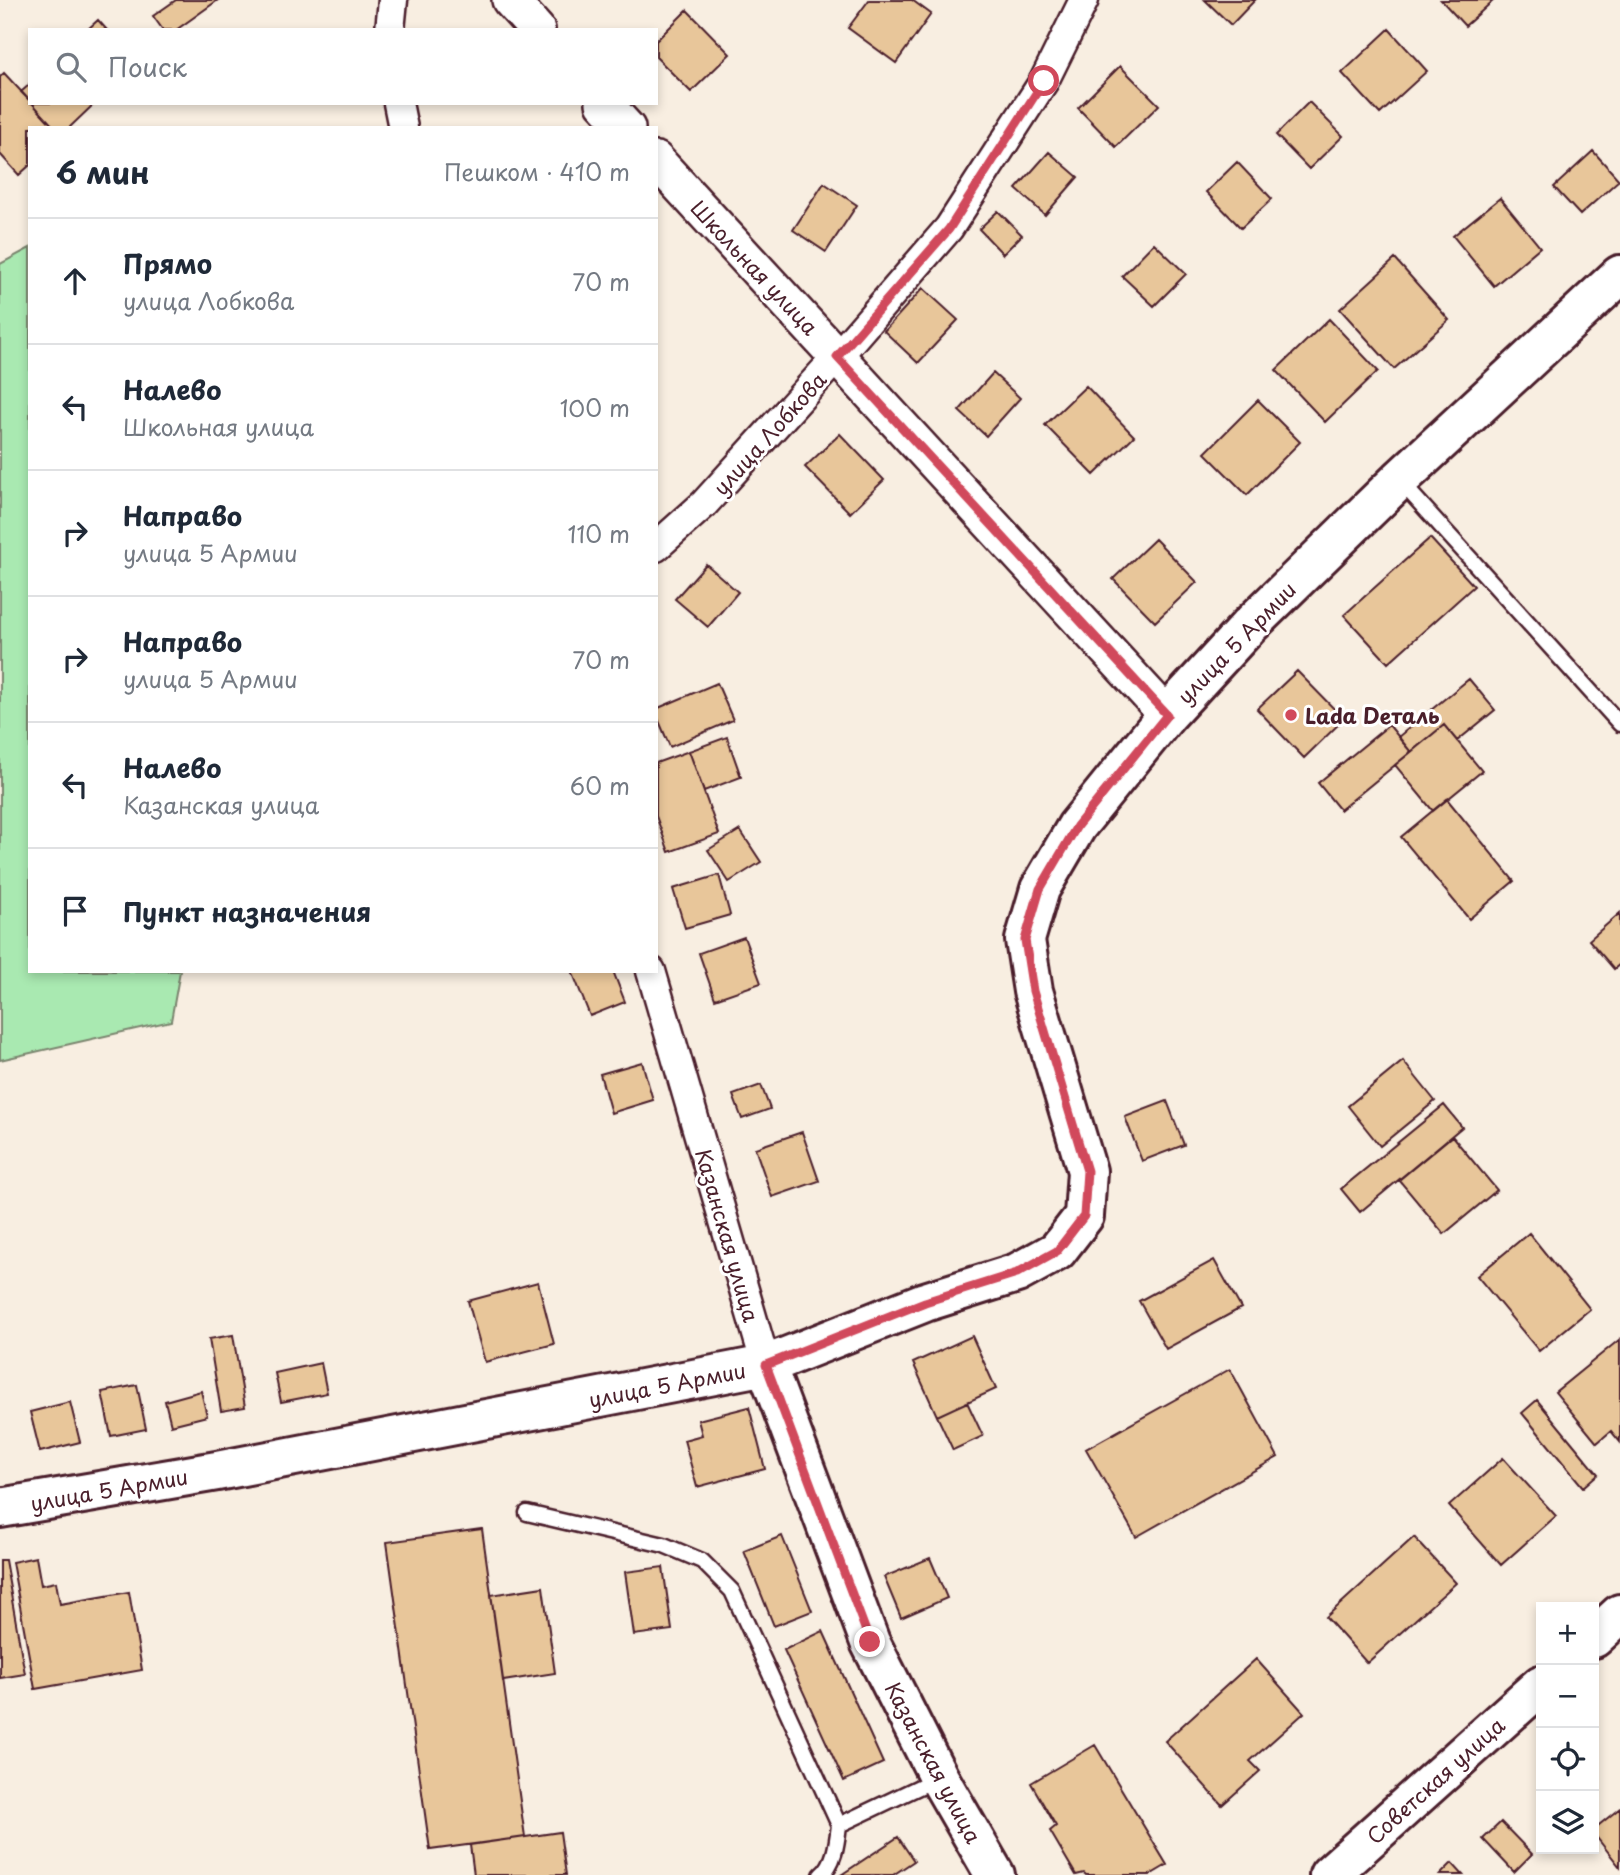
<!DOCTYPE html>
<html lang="ru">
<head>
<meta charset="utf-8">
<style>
  body { margin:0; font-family:"Playpen Sans",sans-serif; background:#f6f6f7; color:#1f2937 }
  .controls { position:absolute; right:21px; bottom:21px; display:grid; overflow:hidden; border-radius:0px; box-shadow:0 4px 10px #0003 }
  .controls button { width:63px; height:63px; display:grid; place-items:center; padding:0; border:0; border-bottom:2px solid #e0e1e3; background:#fff; color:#1f2937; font:35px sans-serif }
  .stop { position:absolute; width:21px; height:21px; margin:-16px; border:5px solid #d1495b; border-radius:50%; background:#fff }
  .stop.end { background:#d1495b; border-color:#fff; box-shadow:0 2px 7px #0008 }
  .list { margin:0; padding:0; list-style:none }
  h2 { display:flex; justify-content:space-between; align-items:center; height:91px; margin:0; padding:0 28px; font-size:30px }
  h2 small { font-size:23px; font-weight:400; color:#747a83 }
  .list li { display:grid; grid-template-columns:46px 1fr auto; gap:21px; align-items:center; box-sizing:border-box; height:126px; padding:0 28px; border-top:2px solid #e0e1e3 }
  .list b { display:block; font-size:26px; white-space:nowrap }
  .list p { margin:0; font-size:23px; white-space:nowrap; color:#747a83 }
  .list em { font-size:23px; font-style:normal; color:#747a83 }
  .icon { flex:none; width:38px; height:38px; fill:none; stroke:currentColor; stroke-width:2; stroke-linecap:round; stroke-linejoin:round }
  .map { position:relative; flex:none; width:1620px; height:1875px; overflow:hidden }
  .search { position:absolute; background:#fff; box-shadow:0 4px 10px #0003; left:28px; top:28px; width:630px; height:77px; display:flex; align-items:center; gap:18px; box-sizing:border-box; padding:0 24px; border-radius:0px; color:#747a83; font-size:26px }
  .panel { position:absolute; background:#fff; box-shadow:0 4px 10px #0003; left:28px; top:126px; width:630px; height:847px; border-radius:0px }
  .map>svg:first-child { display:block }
</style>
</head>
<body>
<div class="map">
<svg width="1620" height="1875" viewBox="0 0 1620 1875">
  <rect width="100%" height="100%" fill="#f8eee1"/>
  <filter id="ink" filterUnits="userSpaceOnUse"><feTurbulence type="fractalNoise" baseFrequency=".0143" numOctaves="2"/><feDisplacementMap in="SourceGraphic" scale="14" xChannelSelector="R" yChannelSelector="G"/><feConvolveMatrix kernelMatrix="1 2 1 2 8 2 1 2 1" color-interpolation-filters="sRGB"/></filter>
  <g filter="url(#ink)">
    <!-- grass -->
    <path fill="#a9e9b1" stroke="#7a846e" stroke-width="2" d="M30,248V971H180L171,1021L0,1060V264Z"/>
    <!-- building -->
    <path fill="#e8c69a" stroke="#4a1f2b" stroke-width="2" d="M176,0H218L176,30H163L153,16Z
      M869,0H912L931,14L896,63L848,28Z
      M1205,0H1255L1231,25Z
      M1441,0H1494L1465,26Z
      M687,10L730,54L691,92L656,57V41Z
      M98,20L107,30H87Z
      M1389,29L1427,71L1380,114L1342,73Z
      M1120,66L1159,105L1116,147L1078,108Z
      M4,73L30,101V103H32L55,128H30V165L19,175L0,154V77Z
      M30,84V101L21,92Z
      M1309,102L1343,136L1309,169L1276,135Z
      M32,103H95L69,128H55Z
      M1593,151L1619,180L1580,215L1554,187Z
      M1049,152L1078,177L1045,215L1016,189Z
      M1237,162L1272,199L1241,228L1206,192Z
      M824,183L857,205L826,252L793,230Z
      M1500,198L1540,247L1494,286L1453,236Z
      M998,211L1022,235L1003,254L979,229Z
      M1154,243L1186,274L1154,306L1122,276Z
      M1395,259L1449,320L1394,369L1340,309Z
      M923,288L958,320L918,363L884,331Z
      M1329,319L1378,371L1325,422L1276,370Z
      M993,373L1020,398L986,436L959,411Z
      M1086,386L1134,436L1094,475L1045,425Z
      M1258,400L1300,442L1247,495L1205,453Z
      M840,434L884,480L850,513L805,467Z
      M1430,538L1474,586L1388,663L1344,615Z
      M1155,539L1197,582L1155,622L1113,579Z
      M706,564L738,592L708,627L675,599Z
      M1297,671L1344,719L1304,758L1257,709Z
      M1469,679L1495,710L1457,741L1444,725L1411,752L1398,737Z
      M717,683L733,720L670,747L656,714V709Z
      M1389,725L1411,752L1340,810L1318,783Z
      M1444,725L1482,771L1433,811L1395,765Z
      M727,737L741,777L704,791L689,751Z
      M689,751L719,834L669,852L656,816V763Z
      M1447,799L1514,881L1469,919L1401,837Z
      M740,830L761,862L729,882L708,850Z
      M719,875L730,915L685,928L673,889Z
      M1620,913V964L1614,969L1589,940Z
      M744,937L761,983L715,999L699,953Z
      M572,971H613L625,1002L590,1016Z
      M1403,1061L1435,1101L1380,1146L1348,1106Z
      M642,1062L653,1100L611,1113L600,1074Z
      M761,1085L770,1109L742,1119L733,1095Z
      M1167,1101L1184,1145L1142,1161L1125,1117Z
      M1444,1105L1462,1127L1360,1212L1341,1189Z
      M802,1132L819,1181L772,1197L755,1148Z
      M1452,1136L1497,1190L1444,1234L1399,1180Z
      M1529,1233L1590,1309L1539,1351L1477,1276Z
      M1214,1260L1241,1308L1166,1349L1139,1301Z
      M538,1282L554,1344L485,1362L468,1301Z
      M233,1335L245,1407L221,1411L209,1339Z
      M972,1336L996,1389L937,1416L913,1363Z
      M1620,1339V1442L1611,1431L1597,1443L1555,1392Z
      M321,1363L327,1393L281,1402L275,1373Z
      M1230,1369L1278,1457L1136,1537L1086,1449Z
      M137,1385L146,1429L111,1436L102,1392Z
      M201,1391L207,1416L171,1425L165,1401Z
      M1537,1400L1598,1474L1583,1487L1522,1413Z
      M70,1402L80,1442L40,1452L30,1412Z
      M967,1402L983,1436L953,1450L937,1416Z
      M749,1407L765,1469L697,1487L684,1440L702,1435L698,1420Z
      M1503,1458L1556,1516L1501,1565L1449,1506Z
      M482,1529L525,1837L430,1850L387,1542Z
      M782,1536L812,1611L774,1626L744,1551Z
      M1414,1537L1456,1583L1367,1663L1326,1617Z
      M36,1557L41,1585L56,1582L60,1604L129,1592L142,1670L35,1689L12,1562Z
      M930,1558L947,1598L901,1618L884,1577Z
      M0,1560H5L25,1674L0,1678Z
      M663,1567L672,1630L634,1635L625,1572Z
      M543,1587L555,1673L503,1681L491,1595Z
      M823,1631L883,1763L844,1781L784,1650Z
      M1256,1659L1304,1713L1250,1761L1260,1771L1222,1805L1165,1741Z
      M1095,1745L1167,1865L1150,1875H1086L1084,1873L1076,1875L1050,1831L1056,1826L1031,1783Z
      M1620,1808V1867L1594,1834V1829Z
      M1501,1822L1532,1854L1514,1872L1483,1839Z
      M560,1832L566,1875H474L470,1845Z
      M898,1837L914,1861L893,1875H841Z
      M1452,1863L1463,1875H1440Z"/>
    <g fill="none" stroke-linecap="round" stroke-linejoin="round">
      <defs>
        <path id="service" d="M1400,481L1620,724
          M527,1513L664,1545L702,1561L732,1591L839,1825C837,1842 835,1864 821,1875
          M839,1825L938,1778"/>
        <path id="minor" d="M390,30L393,0
          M398,103L403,128
          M656,547L704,504L837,357L949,228L1044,81L1084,0
          M651,971L766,1365"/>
        <path id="tertiary" d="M510,0L537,30
          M604,103L627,128
          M656,160L1167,715"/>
        <path id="secondary" d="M766,1365L870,1642L939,1778L995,1875
          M0,1508L217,1471L766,1365L925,1302L1017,1273L1057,1251L1084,1216L1087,1171L1033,991L1025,940L1040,889L1077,826L1167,715L1249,626L1399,480L1620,275
          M1594,1638L1620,1614
          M1329,1875L1541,1685"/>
      </defs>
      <!-- service casing -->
      <use href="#service" stroke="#4a1f2b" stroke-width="19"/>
      <!-- minor casing -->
      <use href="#minor" stroke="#4a1f2b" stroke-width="33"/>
      <!-- tertiary casing -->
      <use href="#tertiary" stroke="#4a1f2b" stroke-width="40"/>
      <!-- secondary casing -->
      <use href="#secondary" stroke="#4a1f2b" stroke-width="44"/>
      <!-- service -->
      <use href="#service" stroke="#fff" stroke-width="14"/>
      <!-- minor -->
      <use href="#minor" stroke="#fff" stroke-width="28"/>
      <!-- tertiary -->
      <use href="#tertiary" stroke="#fff" stroke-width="35"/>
      <!-- secondary -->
      <use href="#secondary" stroke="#fff" stroke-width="38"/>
    </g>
  </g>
  <g fill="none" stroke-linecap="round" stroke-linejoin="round" filter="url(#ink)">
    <!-- route -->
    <path stroke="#d1495b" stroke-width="9" d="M870,1642L766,1365L925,1302L1017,1273L1057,1251L1084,1216L1087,1171L1033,991L1025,940L1040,889L1077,826L1167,715L837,357L949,229L1044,81"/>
  </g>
  <!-- markers -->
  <circle fill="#d1495b" stroke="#fff" stroke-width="2.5" cx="1291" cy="715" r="7"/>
  <g text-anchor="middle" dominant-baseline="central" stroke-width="6" stroke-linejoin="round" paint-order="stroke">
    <!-- street labels -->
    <g font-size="21" fill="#4a1f2b" stroke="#fff">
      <text transform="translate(755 267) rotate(47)">Школьная улица</text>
      <text transform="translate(769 433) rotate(-48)">улица Лобкова</text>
      <text transform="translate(1236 642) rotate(-46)">улица 5 Армии</text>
      <text transform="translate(728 1235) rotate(74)">Казанская улица</text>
      <text transform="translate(667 1384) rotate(-11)">улица 5 Армии</text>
      <text transform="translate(109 1489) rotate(-10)">улица 5 Армии</text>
      <text transform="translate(934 1762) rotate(62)">Казанская улица</text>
      <text transform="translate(1435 1780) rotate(-42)">Советская улица</text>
    </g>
    <!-- poi labels -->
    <g font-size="21" font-weight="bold" fill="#4a1f2b" stroke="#fff" text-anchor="start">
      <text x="1305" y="715">Lada Dеталь</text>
    </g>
  </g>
</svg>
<div class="controls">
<button>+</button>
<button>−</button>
<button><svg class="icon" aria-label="locate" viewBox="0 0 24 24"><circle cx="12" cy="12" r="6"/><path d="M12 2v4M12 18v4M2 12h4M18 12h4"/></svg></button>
<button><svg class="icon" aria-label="layers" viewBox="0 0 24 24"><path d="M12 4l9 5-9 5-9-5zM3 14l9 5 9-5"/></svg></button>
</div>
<div class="stop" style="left:1044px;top:81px"></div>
<div class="stop end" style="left:870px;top:1642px"></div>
<div class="search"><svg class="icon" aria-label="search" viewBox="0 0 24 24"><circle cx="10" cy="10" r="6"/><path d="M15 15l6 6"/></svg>Поиск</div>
<section class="panel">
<h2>6 мин<small>Пешком · 410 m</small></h2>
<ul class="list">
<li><svg class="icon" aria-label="ahead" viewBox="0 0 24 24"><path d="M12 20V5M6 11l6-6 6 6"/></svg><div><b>Прямо</b><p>улица Лобкова</p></div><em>70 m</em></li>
<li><svg class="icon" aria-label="left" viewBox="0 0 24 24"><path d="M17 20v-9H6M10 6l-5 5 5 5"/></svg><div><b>Налево</b><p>Школьная улица</p></div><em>100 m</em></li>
<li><svg class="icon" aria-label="right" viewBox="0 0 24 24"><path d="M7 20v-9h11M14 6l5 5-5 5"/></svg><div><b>Направо</b><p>улица 5 Армии</p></div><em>110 m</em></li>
<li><svg class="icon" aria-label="right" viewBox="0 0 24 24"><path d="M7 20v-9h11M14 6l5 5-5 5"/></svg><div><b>Направо</b><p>улица 5 Армии</p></div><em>70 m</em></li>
<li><svg class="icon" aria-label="left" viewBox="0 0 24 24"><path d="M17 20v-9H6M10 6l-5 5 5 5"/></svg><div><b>Налево</b><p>Казанская улица</p></div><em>60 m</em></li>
<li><svg class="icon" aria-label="arrive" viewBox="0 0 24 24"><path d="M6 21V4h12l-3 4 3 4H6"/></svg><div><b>Пункт назначения</b></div></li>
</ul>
</section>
</div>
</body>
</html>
